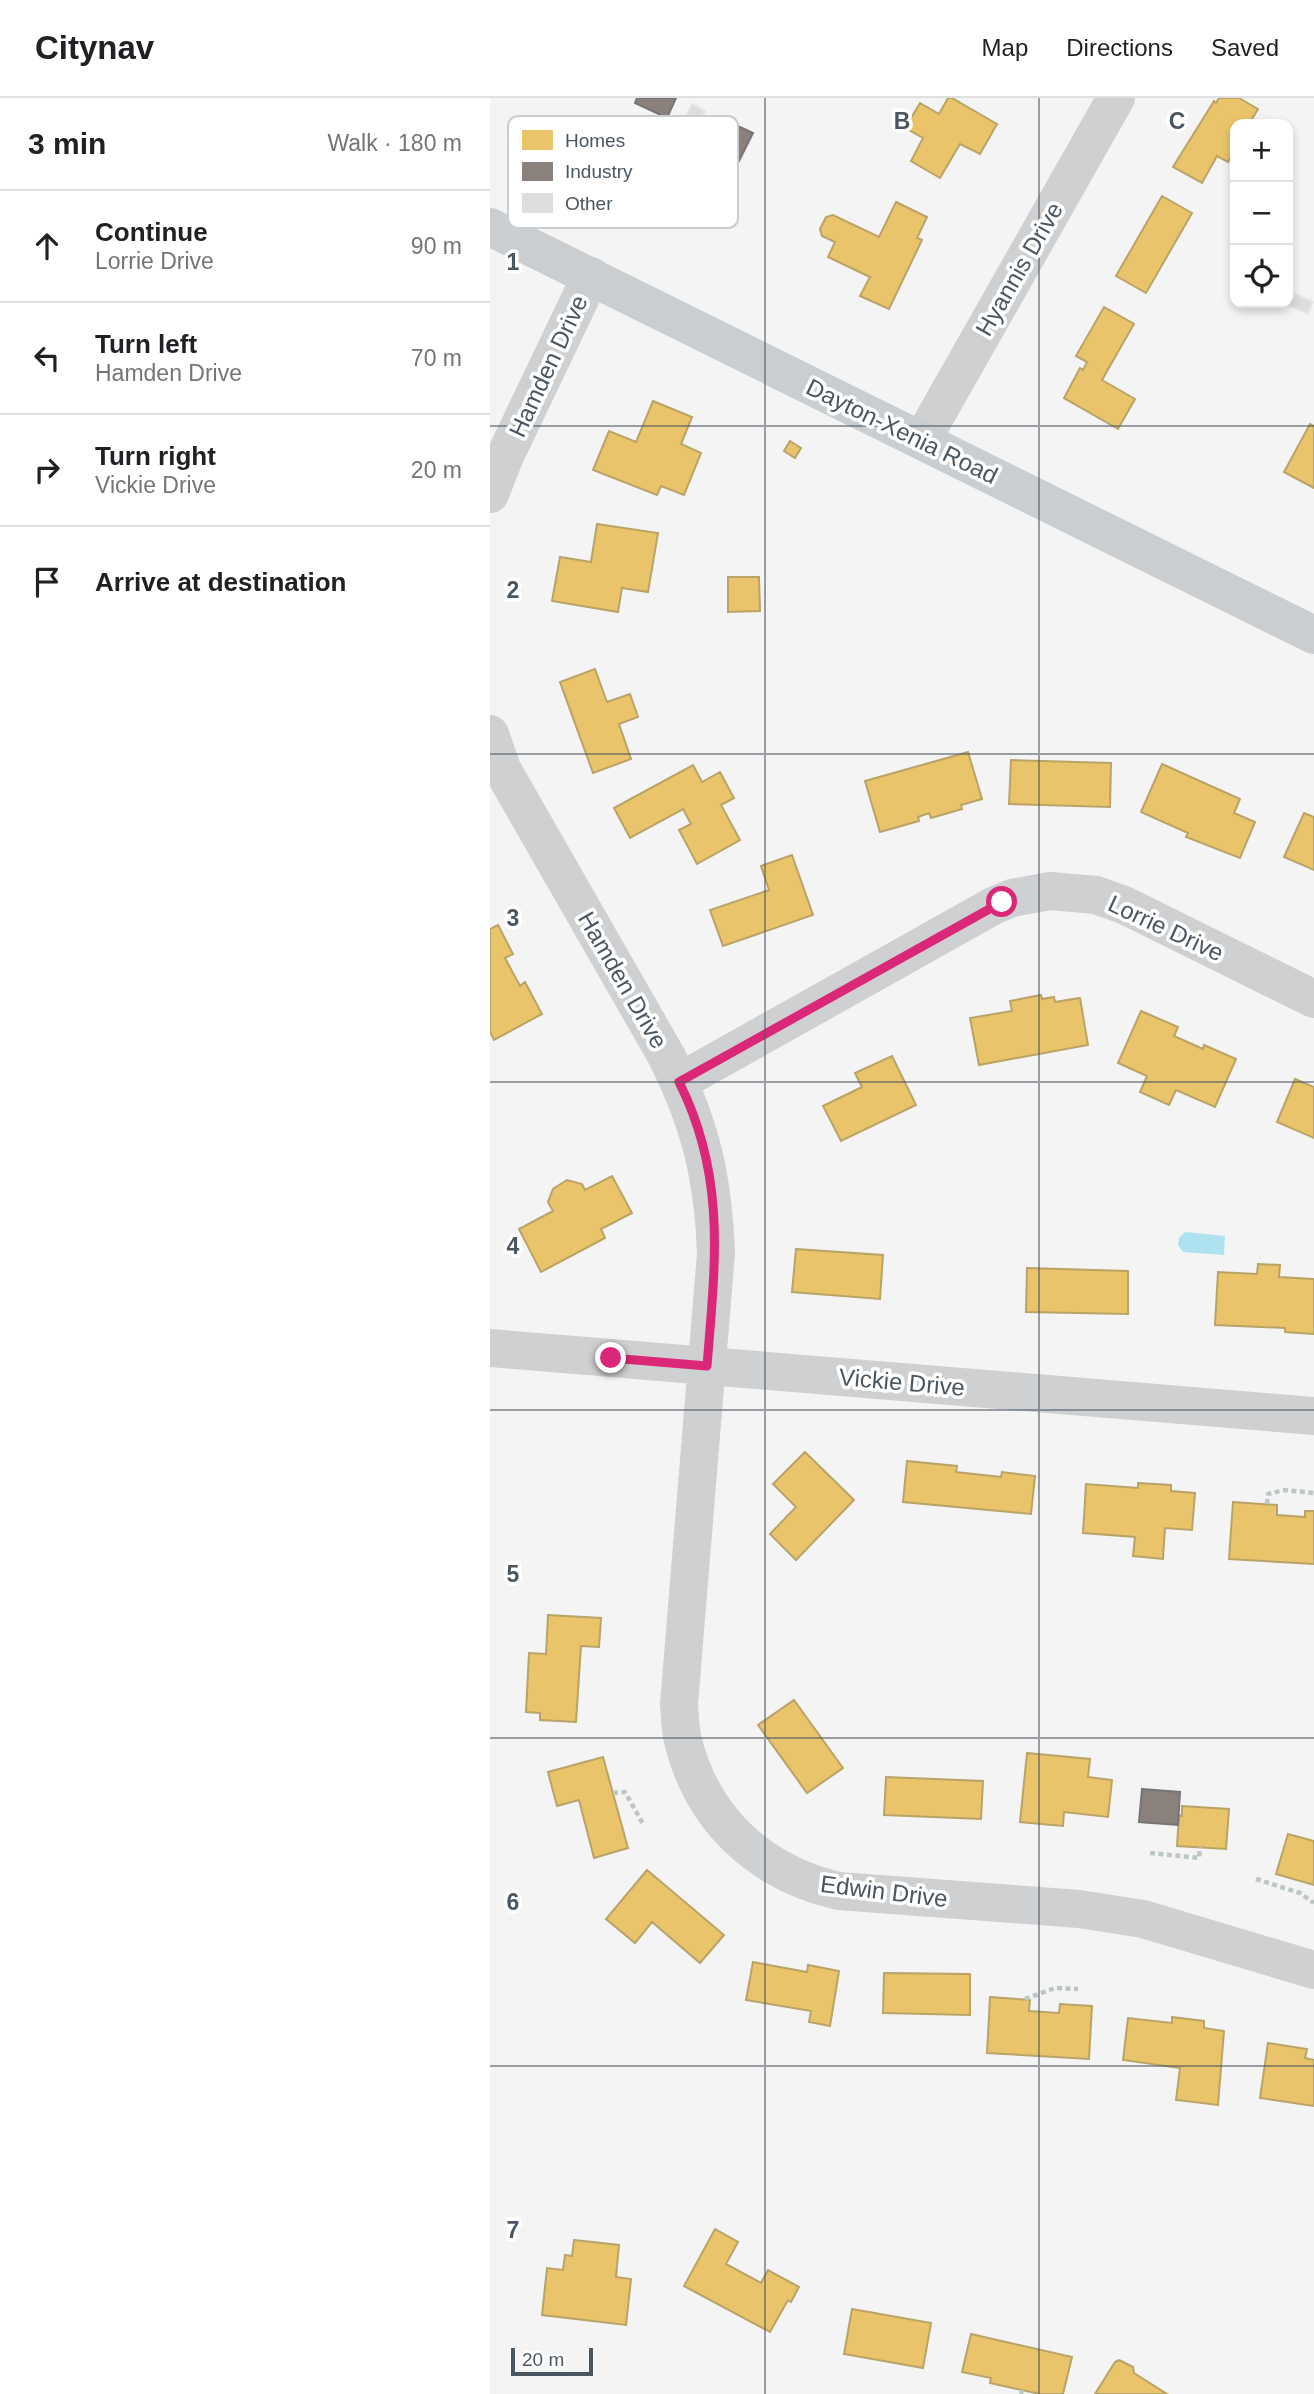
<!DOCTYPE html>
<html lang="en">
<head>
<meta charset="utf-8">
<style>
  body { margin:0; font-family:Helvetica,sans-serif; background:#f6f6f6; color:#202124 }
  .controls { position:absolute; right:21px; top:21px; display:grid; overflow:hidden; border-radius:14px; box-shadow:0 4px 10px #0003 }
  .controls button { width:63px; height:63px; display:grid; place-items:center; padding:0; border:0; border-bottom:2px solid #e0e0e0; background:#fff; color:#202124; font:35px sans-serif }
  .scale { position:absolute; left:21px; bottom:18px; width:82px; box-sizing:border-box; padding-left:7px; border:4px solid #4a5661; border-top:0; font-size:19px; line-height:24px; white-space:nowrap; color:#4a5661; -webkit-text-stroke:5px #fff; paint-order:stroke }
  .stop { position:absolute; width:21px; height:21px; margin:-16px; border:5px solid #db2777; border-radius:50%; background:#fff }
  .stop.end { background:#db2777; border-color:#fff; box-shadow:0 2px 7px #0008 }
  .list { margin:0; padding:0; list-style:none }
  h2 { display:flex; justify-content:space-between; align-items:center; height:91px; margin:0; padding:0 28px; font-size:30px }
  h2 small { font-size:23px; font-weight:400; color:#757577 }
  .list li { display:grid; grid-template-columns:46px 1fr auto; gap:21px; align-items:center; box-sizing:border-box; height:112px; padding:0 28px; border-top:2px solid #e0e0e0 }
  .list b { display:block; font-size:26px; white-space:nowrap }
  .list p { margin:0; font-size:23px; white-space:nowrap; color:#757577 }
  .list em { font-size:23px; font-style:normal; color:#757577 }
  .icon { flex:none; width:38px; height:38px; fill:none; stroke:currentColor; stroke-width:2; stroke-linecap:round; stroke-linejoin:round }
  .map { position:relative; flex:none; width:824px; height:2296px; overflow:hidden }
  header { display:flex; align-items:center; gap:42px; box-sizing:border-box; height:98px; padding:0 35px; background:#fff; border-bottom:2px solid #e0e0e0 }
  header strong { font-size:33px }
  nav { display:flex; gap:38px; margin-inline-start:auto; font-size:24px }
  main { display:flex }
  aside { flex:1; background:#fff }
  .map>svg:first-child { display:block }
</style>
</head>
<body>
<header>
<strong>Citynav</strong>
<nav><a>Map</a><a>Directions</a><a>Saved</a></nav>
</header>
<main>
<aside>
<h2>3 min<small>Walk · 180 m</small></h2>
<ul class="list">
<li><svg class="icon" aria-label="ahead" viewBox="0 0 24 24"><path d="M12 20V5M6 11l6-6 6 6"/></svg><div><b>Continue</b><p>Lorrie Drive</p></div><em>90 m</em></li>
<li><svg class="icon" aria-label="left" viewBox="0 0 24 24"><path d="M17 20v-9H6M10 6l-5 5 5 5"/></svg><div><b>Turn left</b><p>Hamden Drive</p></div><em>70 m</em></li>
<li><svg class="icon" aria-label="right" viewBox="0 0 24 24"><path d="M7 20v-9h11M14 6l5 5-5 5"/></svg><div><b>Turn right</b><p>Vickie Drive</p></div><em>20 m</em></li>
<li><svg class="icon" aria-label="arrive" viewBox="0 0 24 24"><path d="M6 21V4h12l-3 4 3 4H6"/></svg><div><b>Arrive at destination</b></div></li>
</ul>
</aside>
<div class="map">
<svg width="824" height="2296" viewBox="0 0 824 2296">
  <rect width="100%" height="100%" fill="#f4f4f4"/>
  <!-- water -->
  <path fill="#aee2f0" d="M695,1134L735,1138L734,1157L693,1154L688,1147L689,1140Z"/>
  <!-- homes -->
  <path fill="#e9c46a" stroke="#b9a367" stroke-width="2" d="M458,0H462L507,26L490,56L470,46L450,80L421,63L433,40L415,30L430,5L449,16Z
    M729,0H749L768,11L759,26H745V51L738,64L727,58L712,85L683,69L724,3L726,5Z
    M672,98L702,115L656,195L626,178Z
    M406,104L437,119L427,140L432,142L399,211L370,198L380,179L338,159L345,144L332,138L330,131L336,119L343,117L389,139Z
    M614,209L644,226L612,282L645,301L628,331L574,300L590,270L593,272L597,264L586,258Z
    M163,303L202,319L191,346L211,355L194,397L171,388L167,397L103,372L119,333L146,344Z
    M820,326L824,328V390L794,374Z
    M300,343L311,350L305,360L294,353Z
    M107,426L168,435L158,494L132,490L128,514L62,503L70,459L101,464Z
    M238,479H269L270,513L238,514Z
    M105,571L117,604L140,596L148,619L129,626L141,661L103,675L70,584Z
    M478,654L492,701L471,707L472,711L441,720L439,715L428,719L429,723L390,734L375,683Z
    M521,662L621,665L620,709L519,706Z
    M672,666L750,701L744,715L765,724L750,760L696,739L698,735L651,714Z
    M203,667L212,684L230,674L244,700L231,707L250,742L207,766L189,732L201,726L193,711L140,740L124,710Z
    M814,715L824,719V772L794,759Z
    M302,757L323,817L233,848L220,812L279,792L271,768Z
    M8,827L23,856L15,860L30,888L35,884L52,916L4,942L0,934V831Z
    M551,897L552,901L564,899L565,904L590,900L598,947L489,967L480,920L522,913L520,903Z
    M651,913L688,929L684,938L713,951L714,947L746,961L725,1009L686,992L679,1007L650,994L657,978L628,965Z
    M402,958L426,1007L351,1043L333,1008L372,989L365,975Z
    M805,981L824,989V1040L787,1024Z
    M122,1078L142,1115L111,1131L115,1140L51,1174L29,1131L63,1113L58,1104L63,1091L77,1082L92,1086L95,1092Z
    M306,1151L393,1157L390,1201L302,1194Z
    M768,1166L790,1167L789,1179L824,1181V1236L795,1234V1230L725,1227L728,1174L767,1176Z
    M537,1170L638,1173V1216L536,1214Z
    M315,1354L364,1402L306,1462L280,1436L306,1409L283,1386Z
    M417,1363L467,1368L466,1374L511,1379L512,1374L545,1378L541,1416L413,1404Z
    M648,1385L681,1387V1393L705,1395L702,1432L675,1430L673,1461L643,1458L645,1439L593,1435L596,1386L648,1390Z
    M743,1404L787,1407V1417L815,1419V1413H824V1466L739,1461Z
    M58,1517L111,1520L109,1549L91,1548L86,1624L50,1622V1615L36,1614L39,1555L56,1556Z
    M304,1602L353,1670L317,1695L268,1627Z
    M537,1655L600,1661L598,1679L622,1682L618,1719L574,1714L573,1728L530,1724Z
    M113,1659L138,1750L104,1760L89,1702L67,1708L58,1674Z
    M396,1679L493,1683L491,1721L394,1717Z
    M692,1708L739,1711L736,1751L687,1748L689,1717L692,1718Z
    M798,1736L824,1743V1787L786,1776Z
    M157,1772L234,1837L210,1865L162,1824L145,1845L116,1821Z
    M263,1864L317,1874L318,1867L349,1873L340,1928L319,1924L321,1913L256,1902Z
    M394,1875L480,1876V1917L393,1915Z
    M500,1899L540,1902L539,1913L569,1915L570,1906L602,1908L599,1961L497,1955Z
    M682,1919L714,1923V1930L734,1933L728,2007L686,2002L690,1970L633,1962L638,1920L682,1925Z
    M778,1945L817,1951L815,1960L824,1962V2008L770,2000Z
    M225,2131L248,2144L236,2166L271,2185L278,2172L309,2189L301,2204L298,2202L280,2234L194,2188Z
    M84,2142L129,2147L126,2179L141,2181L136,2227L52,2217L57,2170L73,2172L75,2157L82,2158Z
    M362,2211L441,2225L433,2270L354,2256Z
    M481,2236L582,2259L573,2296H550L500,2285L501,2280L472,2274Z
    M629,2262L643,2269L644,2275L677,2296H605L625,2264Z"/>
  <!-- industry -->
  <path fill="#8a817c" stroke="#777474" stroke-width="2" d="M147,0H186L177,20L145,5Z
    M239,24L263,35L249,63L226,52Z
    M652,1691L690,1694L688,1727L649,1724Z"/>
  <!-- building -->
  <path fill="#ddddde" stroke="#e5e6e7" stroke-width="2" d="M202,6L215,13L206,31L193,24Z
    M806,196L823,204L818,216L800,208Z"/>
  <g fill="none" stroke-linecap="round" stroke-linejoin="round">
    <!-- path -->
    <path stroke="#bcc7c4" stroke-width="4.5" stroke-dasharray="5 3.5" stroke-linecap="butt" d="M777,1406L778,1396L794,1392L824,1395
      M123,1695L135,1694L153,1726
      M660,1755L709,1760L710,1749
      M766,1781L810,1795L824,1805
      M535,1901L565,1890L588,1891
      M531,2296L532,2292"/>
    <!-- minor -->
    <path stroke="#ced0d2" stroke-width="38" d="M432,342L626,0
      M0,396L14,360L101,178
      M0,636L12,671L177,959C211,1028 223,1079 226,1155L189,1606C190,1618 190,1631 193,1643C213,1723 271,1775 349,1793L589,1811L653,1821L824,1872
      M189,984L503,808L522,800L560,793L606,797L634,807L824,901
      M0,1250L824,1318"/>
    <!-- major -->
    <path stroke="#caced1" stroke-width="38" d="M0,129L824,537"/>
  </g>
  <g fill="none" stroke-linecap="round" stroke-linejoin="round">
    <!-- route -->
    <path stroke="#db2777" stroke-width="9" d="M121,1260L217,1268C225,1167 237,1079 189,984L512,804"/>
  </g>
  <!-- grid -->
  <path fill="none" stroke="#4a5661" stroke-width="2" stroke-opacity="0.55" d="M275,0V2296M549,0V2296M0,328H824M0,656H824M0,984H824M0,1312H824M0,1640H824M0,1968H824"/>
  <g text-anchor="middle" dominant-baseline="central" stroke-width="7" stroke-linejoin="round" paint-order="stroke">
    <!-- street labels -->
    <g font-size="24" fill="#4a5661" stroke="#fff">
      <text transform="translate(529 171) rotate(-60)">Hyannis Drive</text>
      <text transform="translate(58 268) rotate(-65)">Hamden Drive</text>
      <text transform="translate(412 333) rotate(26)">Dayton-Xenia Road</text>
      <text transform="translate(676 830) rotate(25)">Lorrie Drive</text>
      <text transform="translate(133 882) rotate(60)">Hamden Drive</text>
      <text transform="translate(412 1284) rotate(5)">Vickie Drive</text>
      <text transform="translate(394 1793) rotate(7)">Edwin Drive</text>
    </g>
  </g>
  <!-- legend -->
  <rect x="18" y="18" width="230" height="112" rx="10" fill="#fff" stroke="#c9ccd0" stroke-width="2"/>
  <rect x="32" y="32" width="31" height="20" fill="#e9c46a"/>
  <rect x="32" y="64" width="31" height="19" fill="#8a817c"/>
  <rect x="32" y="95" width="31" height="20" fill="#ddddde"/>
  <g font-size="19" fill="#4a5661">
    <text x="75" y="49">Homes</text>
    <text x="75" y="80">Industry</text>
    <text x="75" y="112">Other</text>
  </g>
  <g font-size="23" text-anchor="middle" font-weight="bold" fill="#4a5661" stroke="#fff" stroke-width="7" stroke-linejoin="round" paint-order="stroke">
    <text x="412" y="31">B</text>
    <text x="687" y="31">C</text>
    <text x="23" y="172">1</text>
    <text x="23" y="500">2</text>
    <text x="23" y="828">3</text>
    <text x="23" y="1156">4</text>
    <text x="23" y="1484">5</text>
    <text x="23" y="1812">6</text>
    <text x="23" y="2140">7</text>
  </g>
</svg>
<div class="controls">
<button>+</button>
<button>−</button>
<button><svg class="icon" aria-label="locate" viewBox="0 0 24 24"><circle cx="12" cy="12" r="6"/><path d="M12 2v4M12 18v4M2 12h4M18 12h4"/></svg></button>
</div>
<div class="scale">20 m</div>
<div class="stop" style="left:512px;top:804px"></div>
<div class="stop end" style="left:121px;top:1260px"></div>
</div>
</main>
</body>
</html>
